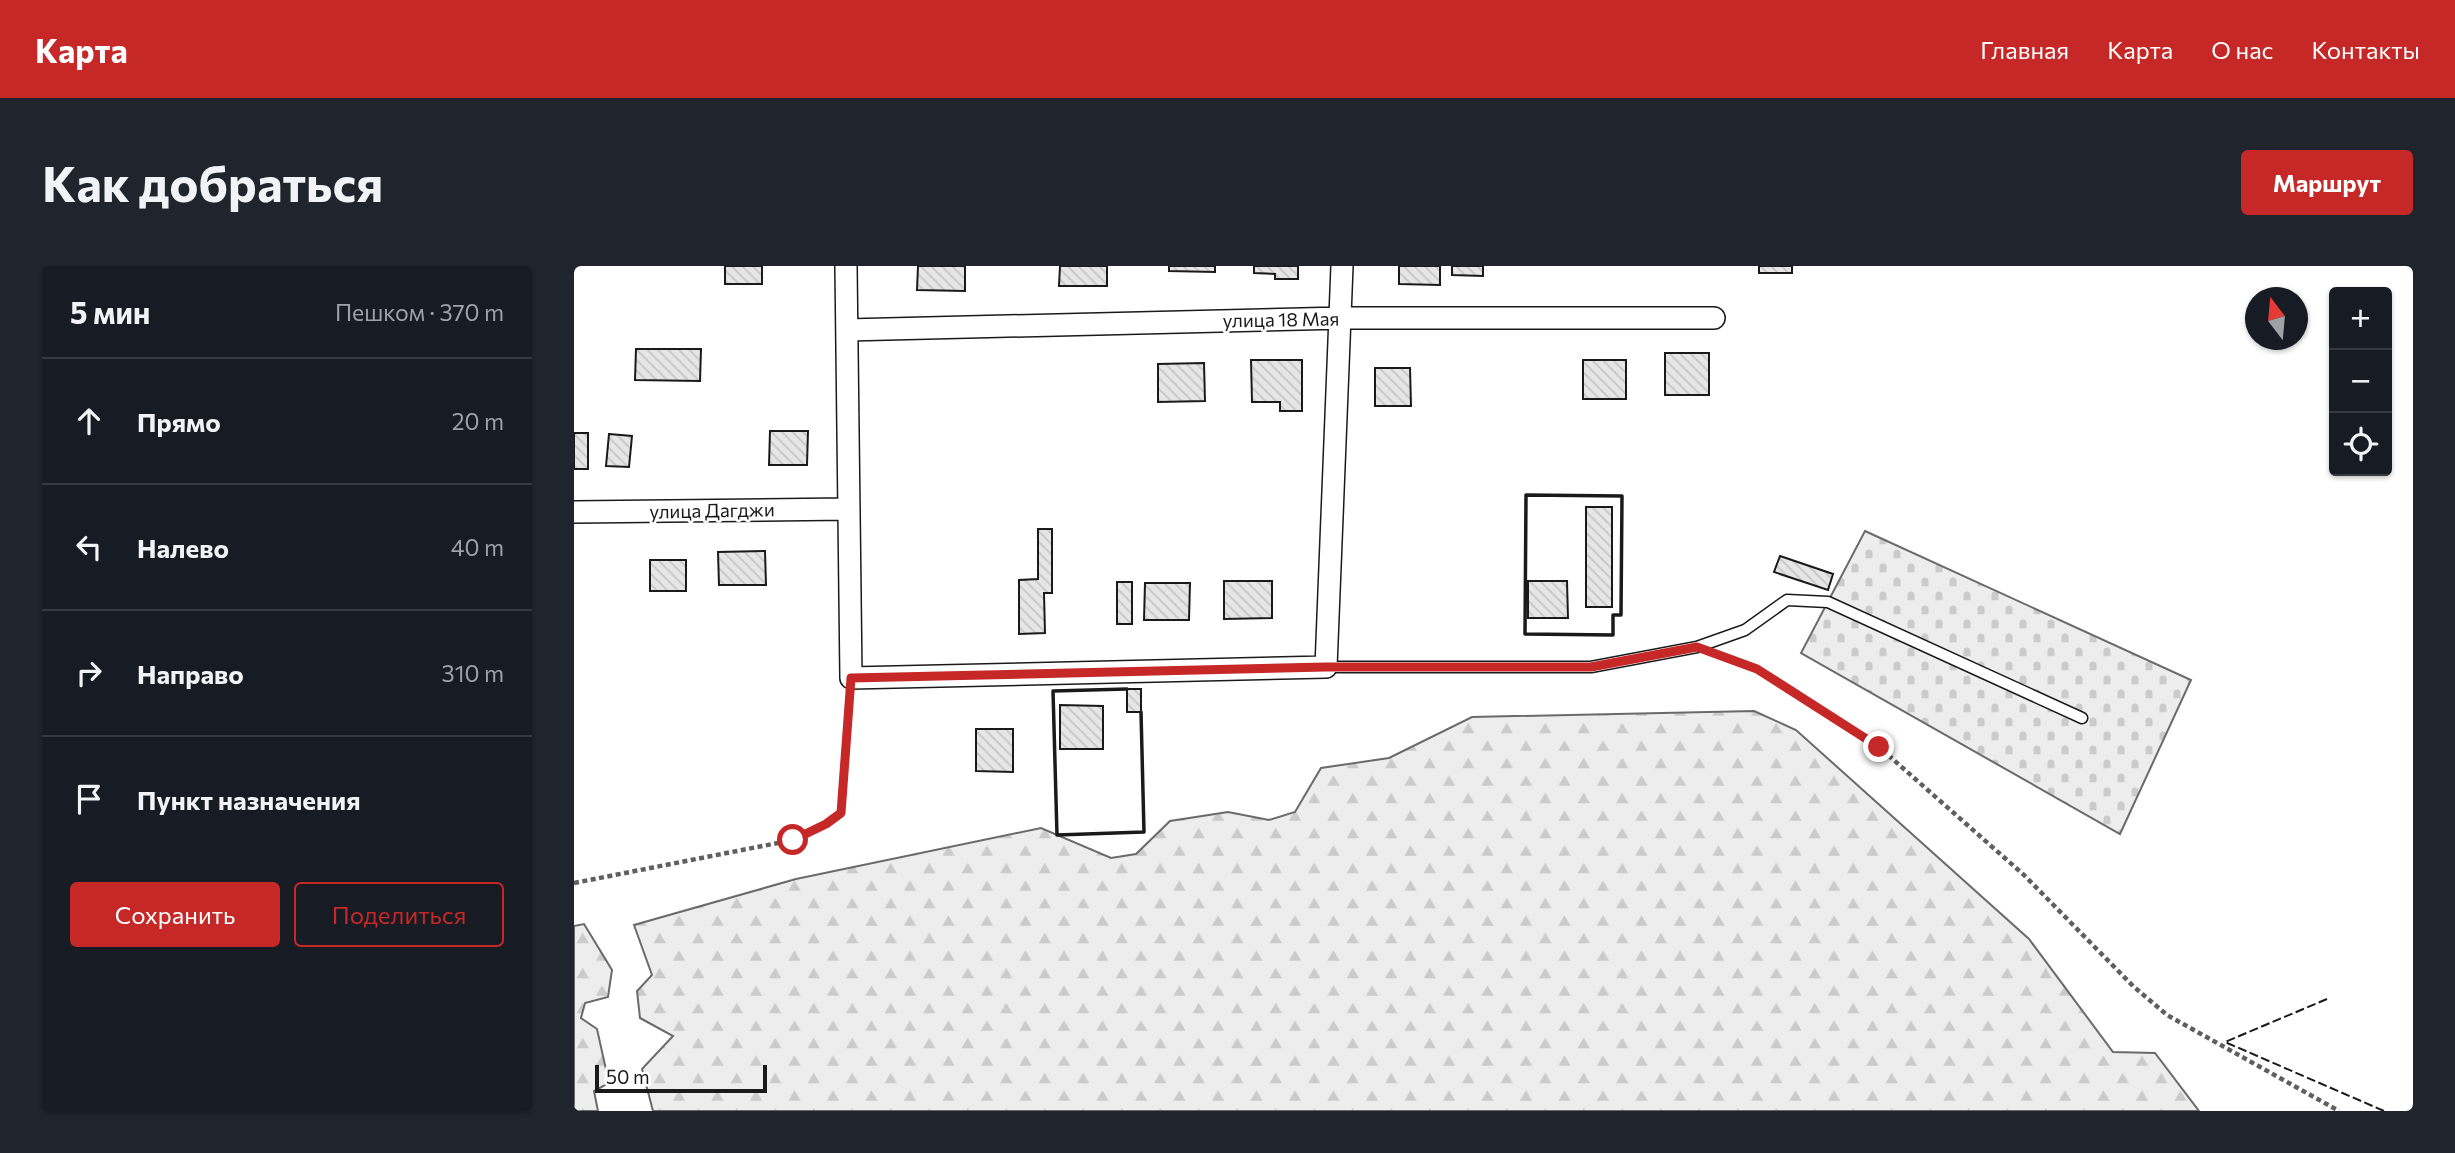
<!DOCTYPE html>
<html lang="ru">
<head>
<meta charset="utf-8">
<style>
  body { margin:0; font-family:Commissioner,sans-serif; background:#20242c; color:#f1f3f6 }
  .controls { position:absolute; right:21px; top:21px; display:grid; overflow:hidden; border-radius:7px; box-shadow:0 2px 5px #0004 }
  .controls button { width:63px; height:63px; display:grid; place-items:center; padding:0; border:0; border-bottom:2px solid #363941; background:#171b24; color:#f1f3f6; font:35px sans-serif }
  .compass { position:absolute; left:1671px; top:21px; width:63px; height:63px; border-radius:50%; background:#171b24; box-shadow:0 2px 5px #0004; rotate:344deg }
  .scale { position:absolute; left:21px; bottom:18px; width:172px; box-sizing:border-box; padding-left:7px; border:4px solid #1a1a1a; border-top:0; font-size:19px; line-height:24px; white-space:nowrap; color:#1a1a1a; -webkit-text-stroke:5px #fff; paint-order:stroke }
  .stop { position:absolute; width:21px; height:21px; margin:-16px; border:5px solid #c62828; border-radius:50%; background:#fff }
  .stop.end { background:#c62828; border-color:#fff; box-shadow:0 2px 7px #0008 }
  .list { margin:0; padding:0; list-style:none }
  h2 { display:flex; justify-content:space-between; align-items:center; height:91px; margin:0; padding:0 28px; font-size:30px }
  h2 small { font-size:23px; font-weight:400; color:#9ea1a6 }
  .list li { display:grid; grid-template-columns:46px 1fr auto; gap:21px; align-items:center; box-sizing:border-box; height:126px; padding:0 28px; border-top:2px solid #363941 }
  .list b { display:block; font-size:26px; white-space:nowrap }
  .list em { font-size:23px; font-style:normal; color:#9ea1a6 }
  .actions { display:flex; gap:14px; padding:21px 28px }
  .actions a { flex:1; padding:16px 0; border:2px solid #c62828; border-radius:7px; text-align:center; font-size:24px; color:#c62828 }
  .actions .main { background:#c62828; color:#fff }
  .icon { flex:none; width:38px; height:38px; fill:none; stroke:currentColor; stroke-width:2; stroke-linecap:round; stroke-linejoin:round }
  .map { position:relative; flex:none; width:1839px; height:845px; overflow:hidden; border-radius:7px }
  header { display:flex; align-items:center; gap:42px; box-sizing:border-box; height:98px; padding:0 35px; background:#c62828; color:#fff }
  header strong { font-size:33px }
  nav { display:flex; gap:38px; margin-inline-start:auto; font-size:24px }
  .intro { display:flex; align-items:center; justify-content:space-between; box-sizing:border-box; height:168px; padding:0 42px }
  h1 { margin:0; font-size:49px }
  .button { padding:18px 32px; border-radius:7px; background:#c62828; color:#fff; font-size:24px; font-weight:700 }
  main { display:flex; gap:42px; padding:0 42px }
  aside { flex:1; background:#171b24; border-radius:7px; box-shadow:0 2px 5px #0004 }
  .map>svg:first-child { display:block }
</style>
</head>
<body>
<header>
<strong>Карта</strong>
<nav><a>Главная</a><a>Карта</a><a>О нас</a><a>Контакты</a></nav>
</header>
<div class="intro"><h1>Как добраться</h1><a class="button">Маршрут</a></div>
<main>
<aside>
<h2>5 мин<small>Пешком · 370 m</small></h2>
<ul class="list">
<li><svg class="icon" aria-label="ahead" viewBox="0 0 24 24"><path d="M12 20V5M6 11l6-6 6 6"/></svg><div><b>Прямо</b></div><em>20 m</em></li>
<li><svg class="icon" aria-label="left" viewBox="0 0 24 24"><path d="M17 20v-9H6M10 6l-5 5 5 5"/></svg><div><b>Налево</b></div><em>40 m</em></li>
<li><svg class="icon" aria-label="right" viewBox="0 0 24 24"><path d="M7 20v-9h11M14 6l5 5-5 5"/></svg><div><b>Направо</b></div><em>310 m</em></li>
<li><svg class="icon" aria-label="arrive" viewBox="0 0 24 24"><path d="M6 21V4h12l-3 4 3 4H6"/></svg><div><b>Пункт назначения</b></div></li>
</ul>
<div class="actions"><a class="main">Сохранить</a><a>Поделиться</a></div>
</aside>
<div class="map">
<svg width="1839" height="845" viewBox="0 0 1839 845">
  <defs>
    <pattern id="forest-firs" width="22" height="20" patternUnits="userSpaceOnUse" patternTransform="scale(1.75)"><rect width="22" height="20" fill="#ededed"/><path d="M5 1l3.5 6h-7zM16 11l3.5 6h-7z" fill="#cbcbcb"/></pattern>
    <pattern id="cemetery-stones" width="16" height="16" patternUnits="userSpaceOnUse" patternTransform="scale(1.75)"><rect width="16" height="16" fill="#ededed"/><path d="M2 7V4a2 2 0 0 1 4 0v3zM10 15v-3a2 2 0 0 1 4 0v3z" fill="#cbcbcb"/></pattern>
    <pattern id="building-back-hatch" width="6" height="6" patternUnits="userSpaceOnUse" patternTransform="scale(1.75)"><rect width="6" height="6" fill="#e6e6e6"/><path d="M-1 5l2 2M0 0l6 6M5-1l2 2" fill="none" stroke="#c5c5c5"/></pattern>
  </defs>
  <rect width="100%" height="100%" fill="#fff"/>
  <!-- forest -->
  <path fill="url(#forest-firs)" stroke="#6a6a6a" stroke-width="2" d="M1180,445L1222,464L1455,673L1539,786L1581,787L1625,845H79L68,803L99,770L66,752L63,725L78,709L60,659L222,613L467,562L537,592L562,588L596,555L654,546L695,554L721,546L747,502L815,492L898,451Z
    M10,658L38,704L34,731L11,737L7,752L23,763L35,817L20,825L24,845H0V660Z"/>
  <!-- cemetery -->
  <path fill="url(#cemetery-stones)" stroke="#6a6a6a" stroke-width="2" d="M1291,265L1617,414L1546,568L1227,387Z"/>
  <!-- building -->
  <path fill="url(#building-back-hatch)" stroke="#1a1a1a" stroke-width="2" d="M151,0H188V18H151Z
    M344,0H391V25L343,24Z
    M486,0H533V20H485Z
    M595,0H641V6L595,5Z
    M680,0H724V13H701V8L680,7Z
    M825,0H866V19L825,18Z
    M878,0H909V10L878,9Z
    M1185,0H1218V7H1185Z
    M62,83H127L126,115L61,114Z
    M1091,87H1135V129H1091Z
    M677,94H728V145H706V136H678Z
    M1009,94H1052V133H1009Z
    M630,97L631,135L584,136V98Z
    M801,102H836L837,140H801Z
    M196,165H234L233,199H195Z
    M0,167H14V203H0Z
    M35,168L58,170L55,201L32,200Z
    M1012,241H1038V341H1012Z
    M464,263H478V327H470L471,367L445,368V314L464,313Z
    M191,285L192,319H145L144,286Z
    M1206,290L1259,308L1254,324L1200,306Z
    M76,294H112V325H76Z
    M650,315H698V352L650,353Z
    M954,315H993L994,352H954Z
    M543,316H558V358H543Z
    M571,317H616L615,354H570Z
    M553,423H567V446H553Z
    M486,439L529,440V483H486Z
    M402,463H439V506L402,505Z"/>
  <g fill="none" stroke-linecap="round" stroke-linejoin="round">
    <defs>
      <path id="lane" d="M752,401H1017L1123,381L1171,364L1213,334L1254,336L1508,452"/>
      <path id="street" d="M272,0L277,412L752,401L768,0
        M273,64L768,52H1140
        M0,246L275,243"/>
    </defs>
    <!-- lane casing -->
    <use href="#lane" stroke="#1a1a1a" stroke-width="13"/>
    <!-- street casing -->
    <use href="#street" stroke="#1a1a1a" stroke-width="24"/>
    <!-- path -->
    <path stroke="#5f5f5f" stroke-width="4.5" stroke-dasharray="5 3.5" stroke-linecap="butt" d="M1147,390L1183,403L1305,481L1450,609L1559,720L1593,749L1765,845
      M0,617L219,574L252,558L267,547L276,431"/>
    <!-- lane -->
    <use href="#lane" stroke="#fff" stroke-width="10"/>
    <!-- street -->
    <use href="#street" stroke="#fff" stroke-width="21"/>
    <!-- fence -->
    <path stroke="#1a1a1a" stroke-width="2" stroke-dasharray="9 3.5" stroke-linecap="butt" d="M1753,733L1651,776L1810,845"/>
    <!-- wall -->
    <path stroke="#1a1a1a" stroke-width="3.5" d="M952,229L1048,230L1047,349H1039V369L951,368Z
      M553,423L479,425L483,569L570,566L567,446"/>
  </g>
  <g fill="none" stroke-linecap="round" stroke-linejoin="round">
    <!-- route -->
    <path stroke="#c62828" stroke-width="9" d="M219,574L252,558L267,547L277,412L752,401H1017L1123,381L1183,403L1305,481"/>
  </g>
  <g text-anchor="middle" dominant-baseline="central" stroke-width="5" stroke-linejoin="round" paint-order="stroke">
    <!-- street labels -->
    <g font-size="19" fill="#1a1a1a" stroke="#fff">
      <text transform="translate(707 53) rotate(-1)">улица 18 Мая</text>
      <text transform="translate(138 244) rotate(-1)">улица Дагджи</text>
    </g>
  </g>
</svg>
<div class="controls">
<button>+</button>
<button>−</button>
<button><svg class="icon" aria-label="locate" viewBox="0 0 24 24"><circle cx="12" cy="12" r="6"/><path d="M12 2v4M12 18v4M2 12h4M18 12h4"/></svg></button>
</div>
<svg class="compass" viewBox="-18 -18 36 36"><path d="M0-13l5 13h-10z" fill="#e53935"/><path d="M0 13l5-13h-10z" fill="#9ea1a6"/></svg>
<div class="scale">50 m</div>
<div class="stop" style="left:219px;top:574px"></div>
<div class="stop end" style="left:1305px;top:481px"></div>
</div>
</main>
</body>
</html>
